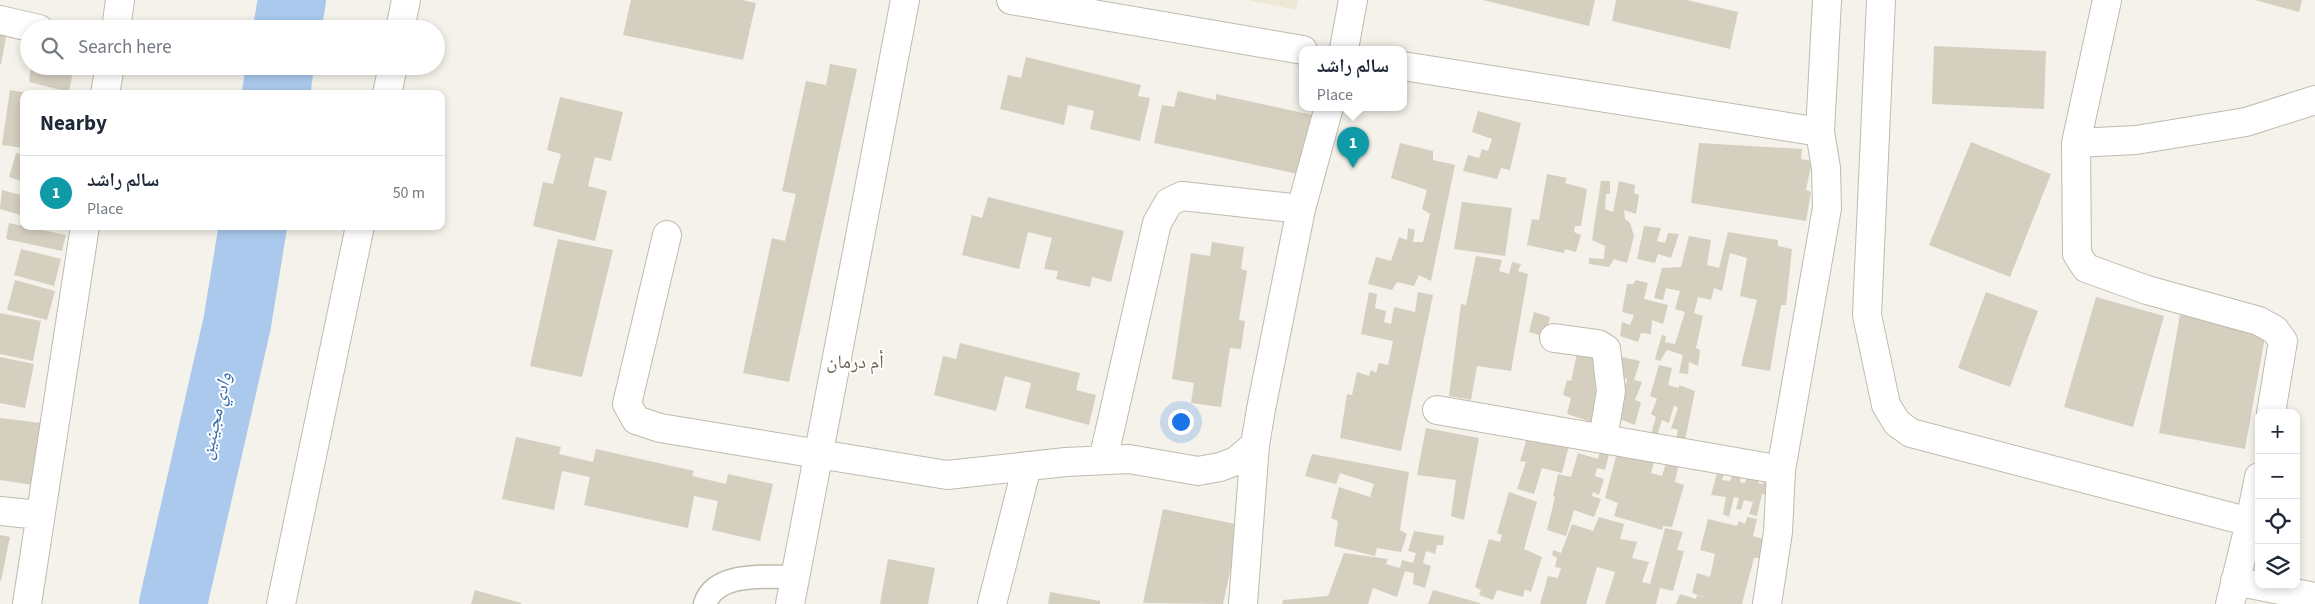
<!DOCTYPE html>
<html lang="en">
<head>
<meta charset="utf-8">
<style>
  body { margin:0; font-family:"Source Sans 3","Noto Naskh Arabic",sans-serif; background:#f6f6f7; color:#1f2937 }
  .controls { position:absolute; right:15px; bottom:15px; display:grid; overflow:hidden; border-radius:10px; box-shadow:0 2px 8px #0003 }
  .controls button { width:45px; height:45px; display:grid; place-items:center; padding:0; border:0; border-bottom:1px solid #e0e1e3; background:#fff; color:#1f2937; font:25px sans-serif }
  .you { position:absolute; left:1180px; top:421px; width:18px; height:18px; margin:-12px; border:4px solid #fff; border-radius:50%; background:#1a73e8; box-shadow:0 0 0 8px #1a73e833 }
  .badge { display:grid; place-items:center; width:32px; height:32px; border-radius:50%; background:#1a73e8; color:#fff; font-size:16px; font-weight:700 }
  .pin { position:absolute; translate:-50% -41px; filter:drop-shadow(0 1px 2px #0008) }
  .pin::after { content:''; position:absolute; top:26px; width:18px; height:15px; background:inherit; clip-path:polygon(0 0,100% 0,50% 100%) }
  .popup { position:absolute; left:1299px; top:46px; width:108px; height:65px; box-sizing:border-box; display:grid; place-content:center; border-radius:10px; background:#fff; filter:drop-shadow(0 1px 4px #0005); font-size:16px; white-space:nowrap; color:#747a83 }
  .popup b { font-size:19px; color:#1f2937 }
  .popup::after { content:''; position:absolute; left:50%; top:100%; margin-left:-10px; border:10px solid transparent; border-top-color:#fff }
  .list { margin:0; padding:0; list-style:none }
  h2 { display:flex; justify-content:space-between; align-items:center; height:65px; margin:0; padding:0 20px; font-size:21px }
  h2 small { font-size:16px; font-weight:400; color:#747a83 }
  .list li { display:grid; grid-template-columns:32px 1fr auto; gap:15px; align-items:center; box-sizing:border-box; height:75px; padding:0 20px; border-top:1px solid #e0e1e3 }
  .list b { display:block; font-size:19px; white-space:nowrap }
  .list p { margin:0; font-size:16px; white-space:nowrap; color:#747a83 }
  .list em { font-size:16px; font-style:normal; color:#747a83 }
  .icon { flex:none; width:28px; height:28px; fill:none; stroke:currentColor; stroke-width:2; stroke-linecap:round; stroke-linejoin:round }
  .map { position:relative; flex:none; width:2315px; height:604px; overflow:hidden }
  .search { position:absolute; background:#fff; box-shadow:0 2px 8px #0003; left:20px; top:20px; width:425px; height:55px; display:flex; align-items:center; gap:12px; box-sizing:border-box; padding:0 18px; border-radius:28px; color:#747a83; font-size:19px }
  .panel { position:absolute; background:#fff; box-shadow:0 2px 8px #0003; left:20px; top:90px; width:425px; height:140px; border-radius:10px }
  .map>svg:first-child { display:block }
</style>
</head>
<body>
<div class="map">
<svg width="2315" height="604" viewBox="0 0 2315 604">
  <rect width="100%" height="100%" fill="#f4f2ea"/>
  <!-- education -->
  <path fill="#ece8d4" d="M1249,0H1298L1296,10Z"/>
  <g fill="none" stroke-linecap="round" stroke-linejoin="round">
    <!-- river -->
    <path stroke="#aac9ec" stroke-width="68" d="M287,29L292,0
      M276,94L280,66
      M173,604L237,324L253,226"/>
  </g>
  <!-- building -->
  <path fill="#d5cfc0" d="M631,0H742L756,3L743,60L623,35Z
    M1483,0H1595L1589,26Z
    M1616,0H1687L1738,12L1730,49L1612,21Z
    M2255,0H2302L2299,12Z
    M0,30L7,32L1,64H0Z
    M1934,46L2046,51L2044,109L1932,104Z
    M1026,57L1141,85L1138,96L1150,98L1140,141L1090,129L1094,111L1068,105L1064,125L1000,109L1008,75L1021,78Z
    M830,64L857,69L789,382L743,373L772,238L785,241L796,194L782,191L806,81L826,85Z
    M31,66H74L69,92L29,82Z
    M10,90L28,93L24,94V148L2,145Z
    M1178,91L1216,100V94L1312,115L1308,131L1307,176L1154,143L1162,105L1174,107Z
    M560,97L623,112L611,161L595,157L588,186L607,191L595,241L533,226L543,182L553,184L561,154L547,150Z
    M1478,111L1521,123L1510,170L1501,168L1497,179L1463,171L1468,155L1479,158L1482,149L1488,151L1492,139L1472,132Z
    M1971,142L2051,174L2010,277L1929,245Z
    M1400,143L1433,151V160L1455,165L1431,281L1419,275L1414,286L1397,282L1392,290L1368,284L1376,257L1391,261L1399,237L1407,240L1408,228L1415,230L1413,242H1423L1430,214L1422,209L1427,190L1391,178Z
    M1699,143L1802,149L1801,159L1812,161L1806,190L1811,192L1806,221L1691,203Z
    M16,153L24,155V182L9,177Z
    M1547,174L1567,178L1565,183L1587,189L1581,226H1575L1574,232L1581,235L1576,252L1565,249L1564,253L1527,245L1532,219L1539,220Z
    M1601,181H1610V194H1606L1605,209L1613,212L1619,181L1635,185L1634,193L1639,195L1636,214L1624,210L1625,219L1630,223L1634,236L1627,263L1614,259L1609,267L1589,264V258L1604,259L1605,246L1592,240Z
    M2,190L24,196V216L0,209Z
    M988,197L1124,231L1111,282L1092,277L1090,287L1056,279L1058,271L1044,269L1052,238L1028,232L1019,269L962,255L972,215L982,218Z
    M1462,202L1512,208L1505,256L1454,249Z
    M9,223L66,235L62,251L6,239Z
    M1644,226L1661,228L1657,241L1665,243L1668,233L1679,234L1671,258L1658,254L1655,263L1637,259Z
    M1728,232L1778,240V246L1792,249L1786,305H1781L1770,371L1741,366L1757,300L1740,296L1747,258L1730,253L1722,291L1714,288L1711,300L1698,297L1694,313L1703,316L1696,348L1700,350L1698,366L1689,362L1688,374L1679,373L1683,355L1667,350L1660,361L1655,359L1662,335L1666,336L1665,342L1675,344L1685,312L1675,309L1680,291L1666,288L1663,300L1654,298L1662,268L1681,267L1689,236L1711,240L1707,265L1719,268Z
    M558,239L613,250L582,377L530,366Z
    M1212,242L1244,247L1241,269L1247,271L1239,320L1245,321L1241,349L1230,348L1221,407L1191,403L1194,383L1172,379L1191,253L1210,256Z
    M21,249L61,259L54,286L14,275Z
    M1476,256L1502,260L1499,271L1509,274L1512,262L1521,264L1518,271L1528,274L1511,371L1477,366L1471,400L1449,396L1461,304L1466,305Z
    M15,280L55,291L47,320L7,310Z
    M1636,280L1648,283L1644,299L1668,305L1663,324L1652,320L1651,334L1641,333L1638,342L1620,336L1622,322L1630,325L1634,315L1622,312L1627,284H1633Z
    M1369,292L1377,294L1375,308L1386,311L1384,322L1391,324L1394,307L1415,312L1418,292L1433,295L1401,451L1340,438L1347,394L1352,395L1357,372L1369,376L1371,370L1376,373L1379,363L1388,365L1393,341L1361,334Z
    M1986,292L2038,311L2010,387L1958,368Z
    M2096,297L2164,316L2133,427L2064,407Z
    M1534,312L1550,317L1545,337L1529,332Z
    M0,313L41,321L33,361L0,354Z
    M2180,315L2266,331L2245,449L2159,433Z
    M960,343L1080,373L1076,390L1096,395L1089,425L1025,408L1031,383L1005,376L996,411L934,395L943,356L956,359Z
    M1577,353L1602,359L1595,390L1605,393L1597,395L1591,422L1567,414L1571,398L1563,395L1567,380L1571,381Z
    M1618,356L1640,361L1634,380L1642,382L1635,400L1641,402L1635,425L1622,420L1619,422L1621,404L1627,379L1610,373Z
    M0,357L34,364L25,408L0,403Z
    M1659,365L1672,368L1668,385L1679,388V385L1695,391L1685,440L1676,438L1678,430L1671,428L1678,408L1674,405L1669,423L1662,420L1657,436L1651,434L1656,417L1651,414L1657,399L1650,396Z
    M0,418L49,424L40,486L0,480Z
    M1426,428L1479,438L1464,520L1451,516L1456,480L1417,475Z
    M1529,432L1570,442L1562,473L1542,468L1534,494L1517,489L1526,462L1520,461Z
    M516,437L561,447L559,454L593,462L596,449L694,471L692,476L726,484L728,474L773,484L760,541L712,530L718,501L694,496L688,528L584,505L590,477L562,471L554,510L502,499Z
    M1600,451L1609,454L1605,470L1597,468L1595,476L1604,479L1599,495L1593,492L1592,496L1601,499L1594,517L1574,510L1566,536L1547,530L1555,497L1553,496L1558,474L1571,477L1578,453L1598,459Z
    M1617,453L1654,462L1651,473L1662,476L1666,463L1678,467L1675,482L1684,485L1672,527L1663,526L1662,530L1614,516L1618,503L1605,498Z
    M1312,454L1409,472L1400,530L1407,534L1401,552L1377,548L1375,556L1334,546L1338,521L1331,518L1339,487L1370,497L1374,484L1340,473L1336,484L1305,476Z
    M1717,473L1724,474L1722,480L1730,481L1733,474L1741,476L1740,482L1745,483L1747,474L1759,478L1758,483L1763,484L1764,474L1774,478L1769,495L1762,494L1757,516L1749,514L1753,502L1744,500L1741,510L1736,509L1739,498L1734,497L1729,517L1723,514L1726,497L1711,495Z
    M1509,492L1537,502L1524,549L1542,557L1531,592L1525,589L1523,597L1497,590L1493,600L1479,595L1481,590L1475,587L1489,539L1500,542L1502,535L1497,533Z
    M1163,509L1240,525L1223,604L1143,603Z
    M1599,517L1624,524L1620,539L1637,542L1632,558L1649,562L1642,582L1650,584L1665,528L1683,532L1677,550L1684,551L1673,591L1660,588L1656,604H1605L1615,572L1597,567L1586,604H1540L1548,576L1558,578L1561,568L1555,567L1557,558L1552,555L1553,550L1561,553L1572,524L1593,531Z
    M1747,517L1757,519L1753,536L1773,542L1769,558H1754L1742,604H1676L1680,594L1696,599L1697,595L1714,600L1692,593L1697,573L1710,577L1715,554L1700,550L1708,519L1737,526L1739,521L1745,524Z
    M1414,531L1444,536L1443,545H1437L1435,554L1426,551L1423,563L1431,566L1425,588L1413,584L1414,573L1405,571L1397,597L1373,588L1368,604H1282L1283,600L1328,596L1344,553L1388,559L1386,564L1400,568L1402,560L1413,563L1416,553L1408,551Z
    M0,535L10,537L1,581H0Z
    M888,559L935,568L928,604H880Z
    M475,590L521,603V604H471Z
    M1433,590L1480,603V604H1428Z
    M1050,592L1100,601V604H1048Z"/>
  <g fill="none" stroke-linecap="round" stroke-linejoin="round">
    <defs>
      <path id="lane" d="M705,604C715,571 768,577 795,577"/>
      <path id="street" d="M1011,0L1303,50
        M1881,0L1867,315L1886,405L1897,423L1911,433L2250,522
        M2107,0L2076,143L2077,254L2086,268L2147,290L2259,321L2275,330L2283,341L2271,413
        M0,20L39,29
        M116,29L120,0
        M400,29L406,0
        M1344,49L1353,0
        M1403,66L1820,132
        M105,94L110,66
        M387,94L393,66
        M2076,143L2136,140L2246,122L2315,100
        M667,235L627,404L636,420L660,428L947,475L1066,462L1129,459L1198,471L1220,467L1236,461L1255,445
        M1554,338L1598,344L1606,349L1611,391L1603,439
        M1437,410L1781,470
        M1103,460L1157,223L1169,202L1182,196L1301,209
        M0,511L39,515
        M2235,581L2315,597
        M27,604L85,226
        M281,604L360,226
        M790,604L905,0
        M992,604L1027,466
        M1243,604L1255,445L1261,409L1301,209L1329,107
        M1767,604L1778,532L1781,470L1827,208L1826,168L1820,132L1827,0
        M2230,604L2250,522L2259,477"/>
    </defs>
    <!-- lane casing -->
    <use href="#lane" stroke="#bfbbad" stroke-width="25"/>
    <!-- street casing -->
    <use href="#street" stroke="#bfbbad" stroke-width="30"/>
    <!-- lane -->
    <use href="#lane" stroke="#fff" stroke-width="22"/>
    <!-- street -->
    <use href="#street" stroke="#fff" stroke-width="28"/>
  </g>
  <g text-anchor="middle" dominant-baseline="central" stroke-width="4" stroke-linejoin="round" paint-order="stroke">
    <!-- neighbourhood labels -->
    <g font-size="19" fill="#696250" stroke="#fff">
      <text x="855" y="362">أم درمان</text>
    </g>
    <!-- water labels -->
    <g font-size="19" font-style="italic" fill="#376dad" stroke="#fff">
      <text transform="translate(216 416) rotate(-77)">وادي مجينين</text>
    </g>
  </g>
</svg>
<div class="controls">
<button>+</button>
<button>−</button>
<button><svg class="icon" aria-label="locate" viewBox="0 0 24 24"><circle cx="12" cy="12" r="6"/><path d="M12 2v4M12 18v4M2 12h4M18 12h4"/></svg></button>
<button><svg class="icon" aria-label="layers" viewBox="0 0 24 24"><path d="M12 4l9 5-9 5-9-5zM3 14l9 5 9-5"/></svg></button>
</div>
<div class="you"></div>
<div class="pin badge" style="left:1353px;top:168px;background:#0f9aa8">1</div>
<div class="popup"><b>سالم راشد</b>Place</div>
<div class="search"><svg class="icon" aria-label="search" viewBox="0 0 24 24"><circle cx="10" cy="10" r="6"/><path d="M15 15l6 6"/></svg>Search here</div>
<section class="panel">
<h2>Nearby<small></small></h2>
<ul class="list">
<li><span class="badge" style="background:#0f9aa8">1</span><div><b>سالم راشد</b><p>Place</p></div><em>50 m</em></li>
</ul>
</section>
</div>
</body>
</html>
